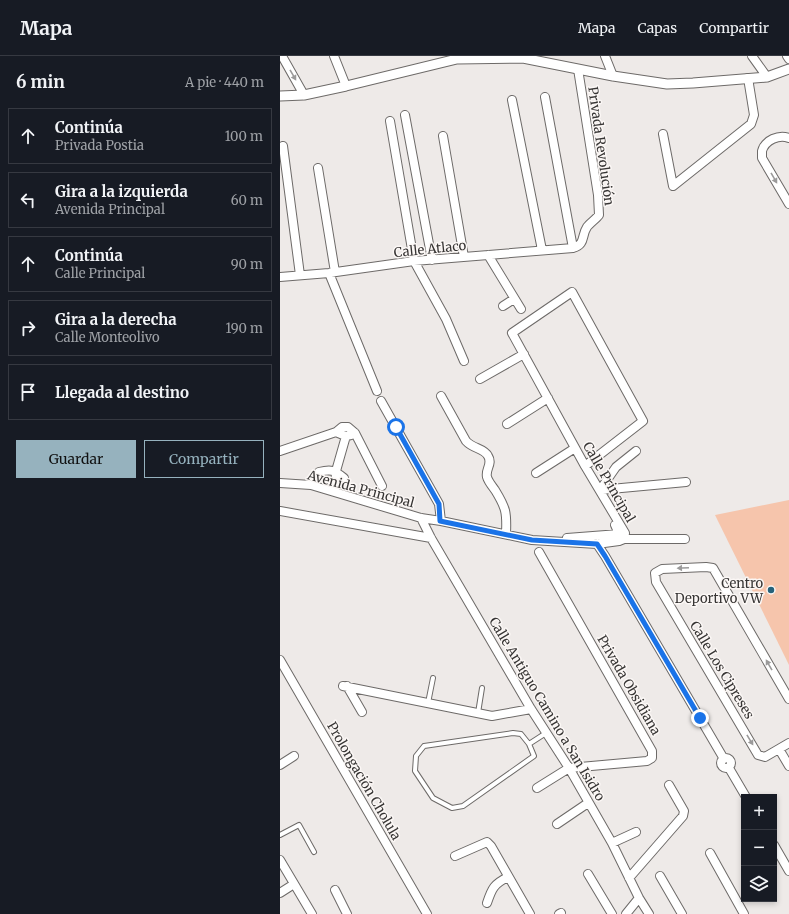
<!DOCTYPE html>
<html lang="es">
<head>
<meta charset="utf-8">
<style>
  body { margin:0; font-family:Merriweather,serif; background:#20242c; color:#f1f3f6 }
  .controls { position:absolute; right:12px; bottom:12px; display:grid; overflow:hidden; border-radius:0px; box-shadow:0 2px 6px #0003 }
  .controls button { width:36px; height:36px; display:grid; place-items:center; padding:0; border:0; border-bottom:1px solid #363941; background:#171b24; color:#f1f3f6; font:20px sans-serif }
  .stop { position:absolute; width:12px; height:12px; margin:-9px; border:3px solid #1a73e8; border-radius:50%; background:#fff }
  .stop.end { background:#1a73e8; border-color:#fff; box-shadow:0 1px 4px #0008 }
  .list { margin:0; padding:0; list-style:none }
  h2 { display:flex; justify-content:space-between; align-items:center; height:52px; margin:0; padding:0 16px; font-size:17px }
  h2 small { font-size:13px; font-weight:400; color:#9ea1a6 }
  .list li { display:grid; grid-template-columns:26px 1fr auto; gap:12px; align-items:center; box-sizing:border-box; height:56px; margin:0 8px 8px; padding:0 8px; border:1px solid #363941; border-radius:0px }
  .list b { display:block; font-size:15px; white-space:nowrap }
  .list p { margin:0; font-size:13px; white-space:nowrap; color:#9ea1a6 }
  .list em { font-size:13px; font-style:normal; color:#9ea1a6 }
  .actions { display:flex; gap:8px; padding:12px 16px }
  .actions a { flex:1; padding:9px 0; border:1px solid #96b2be; border-radius:0px; text-align:center; font-size:14px; color:#96b2be }
  .actions .main { background:#96b2be; color:#111 }
  .icon { flex:none; width:22px; height:22px; fill:none; stroke:currentColor; stroke-width:2; stroke-linecap:round; stroke-linejoin:round }
  .map { position:relative; flex:none; width:509px; height:858px; overflow:hidden }
  header { display:flex; align-items:center; gap:24px; box-sizing:border-box; height:56px; padding:0 20px; background:#171b24; border-bottom:1px solid #363941 }
  header strong { font-size:19px }
  nav { display:flex; gap:22px; margin-inline-start:auto; font-size:14px }
  main { display:flex }
  aside { flex:1; background:#171b24 }
  .map>svg:first-child { display:block }
</style>
</head>
<body>
<header>
<strong>Mapa</strong>
<nav><a>Mapa</a><a>Capas</a><a>Compartir</a></nav>
</header>
<main>
<aside>
<h2>6 min<small>A pie · 440 m</small></h2>
<ul class="list">
<li><svg class="icon" aria-label="ahead" viewBox="0 0 24 24"><path d="M12 20V5M6 11l6-6 6 6"/></svg><div><b>Continúa</b><p>Privada Postia</p></div><em>100 m</em></li>
<li><svg class="icon" aria-label="left" viewBox="0 0 24 24"><path d="M17 20v-9H6M10 6l-5 5 5 5"/></svg><div><b>Gira a la izquierda</b><p>Avenida Principal</p></div><em>60 m</em></li>
<li><svg class="icon" aria-label="ahead" viewBox="0 0 24 24"><path d="M12 20V5M6 11l6-6 6 6"/></svg><div><b>Continúa</b><p>Calle Principal</p></div><em>90 m</em></li>
<li><svg class="icon" aria-label="right" viewBox="0 0 24 24"><path d="M7 20v-9h11M14 6l5 5-5 5"/></svg><div><b>Gira a la derecha</b><p>Calle Monteolivo</p></div><em>190 m</em></li>
<li><svg class="icon" aria-label="arrive" viewBox="0 0 24 24"><path d="M6 21V4h12l-3 4 3 4H6"/></svg><div><b>Llegada al destino</b></div></li>
</ul>
<div class="actions"><a class="main">Guardar</a><a>Compartir</a></div>
</aside>
<div class="map">
<svg width="509" height="858" viewBox="0 0 509 858">
  <rect width="100%" height="100%" fill="#eeeae8"/>
  <!-- green -->
  <path fill="#f6c5ac" d="M509,444V609L435,459Z"/>
  <g fill="none" stroke-linecap="round" stroke-linejoin="round">
    <defs>
      <path id="service" d="M148,647L153,622
        M198,657L202,632
        M233,677L241,678L249,688L254,700L183,750L172,752L153,742L135,715L136,700L144,690Z
        M249,688L266,677
        M0,779L19,769L34,796"/>
      <path id="minor" d="M2,0L24,39
        M54,0L66,30
        M325,0L333,20
        M472,0L487,21
        M507,0L509,3
        M265,41L293,192
        M232,44L262,194
        M125,59L152,204
        M110,65L134,205L166,263L184,305
        M383,78L393,130L471,68L474,59L468,22
        M163,80L184,201
        M509,82C499,78 485,84 482,95C482,96 482,102 482,102L509,148
        M3,90L20,219
        M38,112L55,216
        M208,199L241,253
        M49,217L97,335
        M0,221L49,217L134,205L293,192C306,188 301,180 307,171C310,167 316,163 319,159L318,139L298,13
        M223,250L234,243
        M200,323L244,298
        M161,340L186,385C193,393 204,392 208,400C213,408 205,413 207,421C208,425 212,430 215,434C226,452 227,456 226,478
        M101,345L159,448L161,465
        M227,368L268,342
        M62,371H68L75,377C68,382 63,379 56,376Z
        M75,377L102,430
        M0,395L56,376
        M305,410L363,365L292,236L232,277L305,410L345,477L344,483
        M39,416C51,413 54,414 64,422
        M256,417L295,392
        M0,427L31,429L141,462L161,465L252,484L317,488L339,485L344,483H405
        M330,433L320,434L406,426
        M320,434L336,411L356,395
        M55,436L56,415L66,380
        M0,455L151,482
        M141,462L151,482L251,653L289,712L332,787L359,842L369,858
        M287,482L339,478L335,469
        M317,488L325,500L444,703
        M0,604L147,858
        M63,630L212,660L251,653
        M67,630L82,656
        M509,643L433,512L426,511L382,513L375,517L376,526L478,699L485,701L509,687
        M499,693L509,710
        M441 707a5 5 0 1 1 10 0a5 5 0 1 1-10 0Z
        M0,709L14,700
        M449,712L466,741
        M257,732L289,712L367,705L372,702V695L259,496
        M277,768L308,747
        M332,787L356,776
        M494,789L509,815
        M430,797L464,858
        M175,800L207,786L211,790L250,858
        M0,804L32,858
        M308,818L332,858
        M380,820L402,858
        M349,822L403,760L404,755L389,729
        M55,834L67,858
        M0,837L14,828
        M207,847C212,832 214,828 228,821
        M279,858L281,857
        M346,858L359,842"/>
      <path id="tertiary" d="M0,40L24,39L66,30L177,3L243,2L333,20L387,28L413,27L487,21L509,13"/>
    </defs>
    <!-- service casing -->
    <use href="#service" stroke="#6d6a68" stroke-width="6"/>
    <!-- minor casing -->
    <use href="#minor" stroke="#6d6a68" stroke-width="10"/>
    <!-- tertiary casing -->
    <use href="#tertiary" stroke="#6d6a68" stroke-width="11"/>
    <!-- service -->
    <use href="#service" stroke="#fff" stroke-width="4"/>
    <!-- minor -->
    <use href="#minor" stroke="#fff" stroke-width="8"/>
    <!-- tertiary -->
    <use href="#tertiary" stroke="#fff" stroke-width="9"/>
  </g>
  <!-- one-way arrows -->
  <defs><path id="oneway-solid" d="M-6-.8H1V-3.2L6.5 0L1 3.2V.8H-6Z"/></defs>
  <g fill="#9b9a9a">
    <use href="#oneway-solid" transform="translate(13 19) rotate(60)"/>
    <use href="#oneway-solid" transform="translate(494 122) rotate(60)"/>
    <use href="#oneway-solid" transform="translate(403 512) rotate(178)"/>
    <use href="#oneway-solid" transform="translate(489 609) rotate(-120)"/>
    <use href="#oneway-solid" transform="translate(470 684) rotate(59)"/>
  </g>
  <g fill="none" stroke-linecap="round" stroke-linejoin="round">
    <!-- route -->
    <path stroke="#1a73e8" stroke-width="5" d="M116,371L159,448L160,465L252,484L317,488L325,500L420,662"/>
  </g>
  <!-- markers -->
  <circle fill="#26627a" stroke="#fbf7f5" stroke-width="1.5" cx="491" cy="534" r="4"/>
  <g text-anchor="middle" dominant-baseline="central" stroke-width="3" stroke-linejoin="round" paint-order="stroke">
    <!-- street labels -->
    <g font-size="13" fill="#373534" stroke="#fbf7f5">
      <text transform="translate(321 90) rotate(82)">Privada Revolución</text>
      <text transform="translate(150 193) rotate(-6)">Calle Atlaco</text>
      <text transform="translate(329 426) rotate(60)">Calle Principal</text>
      <text transform="translate(81 433) rotate(15)">Avenida Principal</text>
      <text transform="translate(442 614) rotate(59)">Calle Los Cipreses</text>
      <text transform="translate(349 629) rotate(60)">Privada Obsidiana</text>
      <text transform="translate(267 653) rotate(59)">Calle Antiguo Camino a San Isidro</text>
      <text transform="translate(84 725) rotate(60)">Prolongación Cholula</text>
    </g>
    <!-- poi labels -->
    <g font-size="13" fill="#373534" stroke="#fbf7f5" text-anchor="end">
      <text x="483" y="527">Centro<tspan x="483" dy="15">Deportivo VW</tspan></text>
    </g>
  </g>
</svg>
<div class="controls">
<button>+</button>
<button>−</button>
<button><svg class="icon" aria-label="layers" viewBox="0 0 24 24"><path d="M12 4l9 5-9 5-9-5zM3 14l9 5 9-5"/></svg></button>
</div>
<div class="stop" style="left:116px;top:371px"></div>
<div class="stop end" style="left:420px;top:662px"></div>
</div>
</main>
</body>
</html>
